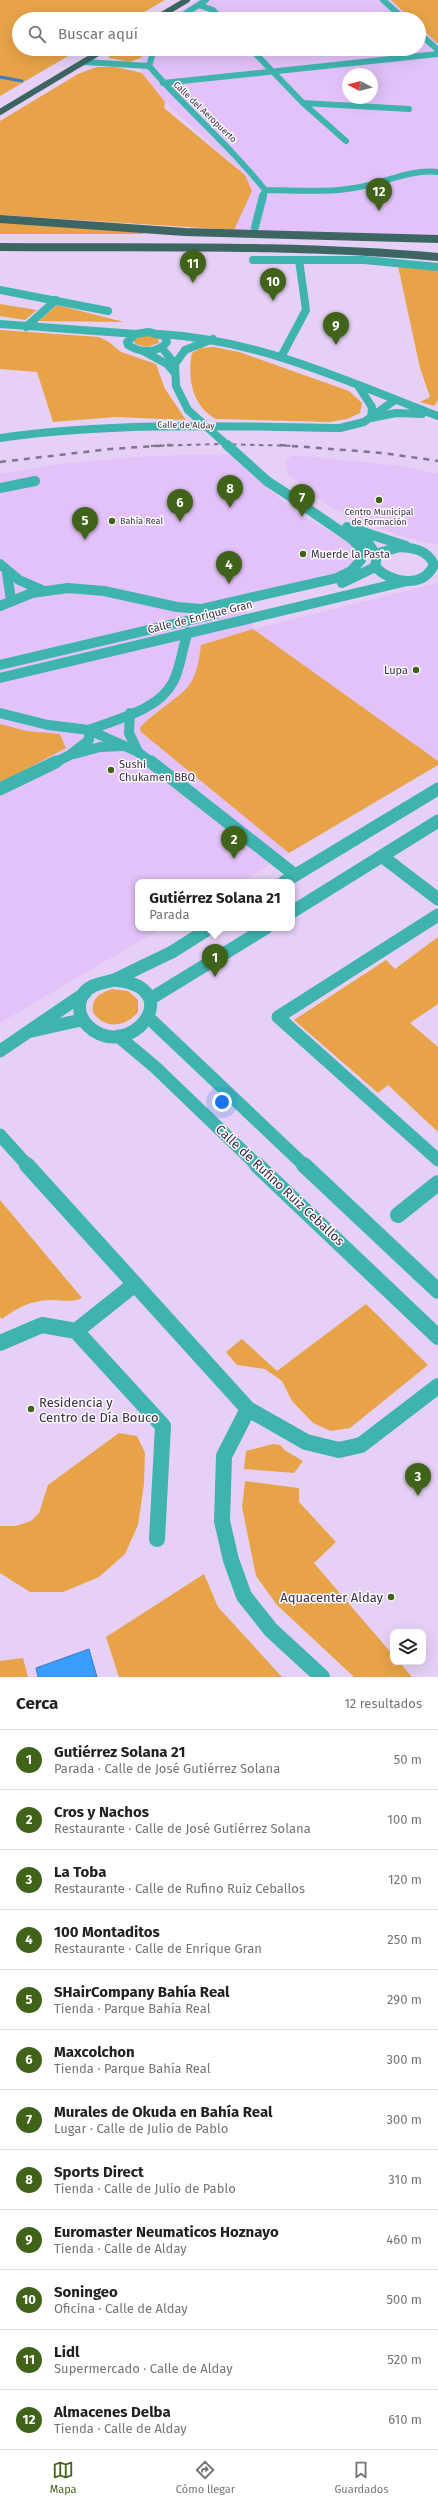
<!DOCTYPE html>
<html lang="es">
<head>
<meta charset="utf-8">
<style>
  body { margin:0; font-family:"Fira Sans",sans-serif; background:#f2f2f2; color:#202124 }
  .controls { position:absolute; right:12px; bottom:12px; display:grid; overflow:hidden; border-radius:8px; box-shadow:0 4px 16px #0002 }
  .controls button { width:36px; height:36px; display:grid; place-items:center; padding:0; border:0; border-bottom:1px solid #e0e0e0; background:#fff; color:#202124; font:20px sans-serif }
  .compass { position:absolute; left:342px; top:68px; width:36px; height:36px; border-radius:50%; background:#fff; box-shadow:0 4px 16px #0002; rotate:277deg }
  .you { position:absolute; left:222px; top:1102px; width:14px; height:14px; margin:-10px; border:3px solid #fff; border-radius:50%; background:#1a73e8; box-shadow:0 0 0 6px #1a73e833 }
  .badge { display:grid; place-items:center; width:26px; height:26px; border-radius:50%; background:#416219; color:#fff; font-size:13px; font-weight:700 }
  .pin { position:absolute; translate:-50% -33px; filter:drop-shadow(0 1px 2px #0008) }
  .pin::after { content:''; position:absolute; top:21px; width:14px; height:12px; background:inherit; clip-path:polygon(0 0,100% 0,50% 100%) }
  .popup { position:absolute; left:135px; top:879px; width:160px; height:52px; box-sizing:border-box; display:grid; place-content:center; border-radius:8px; background:#fff; filter:drop-shadow(0 1px 3px #0005); font-size:13px; white-space:nowrap; color:#757577 }
  .popup b { font-size:15px; color:#202124 }
  .popup::after { content:''; position:absolute; left:50%; top:100%; margin-left:-8px; border:8px solid transparent; border-top-color:#fff }
  .list { margin:0; padding:0; list-style:none }
  h2 { display:flex; justify-content:space-between; align-items:center; height:52px; margin:0; padding:0 16px; font-size:17px }
  h2 small { font-size:13px; font-weight:400; color:#757577 }
  .list li { display:grid; grid-template-columns:26px 1fr auto; gap:12px; align-items:center; box-sizing:border-box; height:60px; padding:0 16px; border-top:1px solid #e0e0e0 }
  .list b { display:block; font-size:15px; white-space:nowrap }
  .list p { margin:0; font-size:13px; white-space:nowrap; color:#757577 }
  .list em { font-size:13px; font-style:normal; color:#757577 }
  .icon { flex:none; width:22px; height:22px; fill:none; stroke:currentColor; stroke-width:2; stroke-linecap:round; stroke-linejoin:round }
  .map { position:relative; flex:none; width:438px; height:1677px; overflow:hidden }
  .search { position:absolute; background:#fff; box-shadow:0 4px 16px #0002; left:12px; right:12px; top:12px; height:44px; display:flex; align-items:center; gap:10px; box-sizing:border-box; padding:0 14px; border-radius:22px; color:#757577; font-size:15px }
  .sheet { height:772px; background:#fff }
  nav { display:flex; justify-content:space-around; align-items:center; box-sizing:border-box; height:56px; border-top:1px solid #e0e0e0; background:#fff; font-size:11px; color:#757577 }
  nav a { display:grid; justify-items:center; gap:2px }
  nav .on { color:#416219 }
  .map>svg:first-child { display:block }
</style>
</head>
<body>
<div class="map">
<svg width="438" height="1677" viewBox="0 0 438 1677">
  <rect width="100%" height="100%" fill="#e6d0f6"/>
  <!-- built -->
  <path fill="#e3c2fa" fill-rule="evenodd" d="M198,0H391L411,19H168Z
    M419,26L438,44V237L234,230L252,191L245,175L165,102L142,73L141,58L144,49H419ZM348,74H372V98H348Z
    M228,454L297,513L354,545L356,558L347,571L240,598L254,629L438,583V765L240,882H138V928H162L0,1023V474L60,464L148,456Z
    M292,455L401,466L438,474V545L400,536L331,507L309,492L288,474L285,462Z"/>
  <!-- green -->
  <path fill="#e8a348" d="M0,0H165L132,19H19V49H80L0,96Z
    M391,0H438V44L419,26V19H411Z
    M118,49H144L141,58L130,62L109,58V55Z
    M97,67H115L142,73L165,102L164,108L245,175L252,191L234,230L0,215V121L78,74Z
    M0,222L143,232V234H0Z
    M398,266L438,270V400L434,406L420,402L430,397L420,368Z
    M0,304L37,310L25,320L0,316Z
    M57,305L124,322L39,321Z
    M0,330L99,337L109,342L121,352L156,364L165,389L186,420L116,417L53,422L37,372L0,369Z
    M146,335L158,338L159,343L147,347L135,344L134,339Z
    M214,347L239,352L349,391L362,403L360,413L347,419L330,422L216,419C192,406 187,378 192,353L201,348Z
    M253,629L438,761V765L289,853L141,732L140,729C141,722 178,698 186,689C197,677 199,660 201,645Z
    M0,724L26,731L60,734L66,748L0,783Z
    M438,937V1004L410,1023L438,1047V1132L388,1085L378,1093L294,1020L386,960L395,969Z
    M112,989L128,991L138,1000V1012C126,1027 104,1030 93,1012C91,998 100,993 112,989Z
    M0,1200L82,1298C71,1303 62,1300 51,1300C29,1301 19,1307 2,1319L0,1317Z
    M366,1304L428,1365L350,1428L331,1431L313,1423L292,1401L282,1381L265,1369L237,1365L226,1352L242,1339L277,1371Z
    M119,1433L137,1436L145,1453L144,1484L138,1525L125,1554L99,1577L63,1592H30L0,1573V1526H16L31,1521L39,1513L48,1485Z
    M273,1444L280,1445L286,1451L303,1461L294,1473L244,1469L246,1451Z
    M245,1481L299,1488V1502L336,1542L314,1563L393,1655V1662H399L412,1677H354L277,1605L256,1576L242,1507Z
    M204,1574L218,1607L282,1677H119L106,1637Z
    M23,1658L28,1677H0V1661Z"/>
  <!-- water -->
  <path fill="#389dfd" stroke="#3a7cc7" d="M89,1649L97,1677H38L36,1668Z"/>
  <g fill="none" stroke-linecap="round" stroke-linejoin="round">
    <!-- stream -->
    <path stroke="#3a7cc7" stroke-width="3" d="M0,77L22,81"/>
    <!-- minor-far4 -->
    <path stroke="#3fb4ae" stroke-width="6" d="M383,0L404,19
      M199,5L213,10L222,19
      M177,19L206,0
      M419,33L438,50
      M251,49L303,103L346,141
      M85,62L149,66C186,109 230,145 265,190L263,197
      M149,66L154,49
      M163,83L438,54
      M303,103L409,109
      M265,190C295,190 325,193 354,188C383,184 408,169 438,172"/>
    <!-- minor-far3 -->
    <path stroke="#3fb4ae" stroke-width="8" d="M255,227L263,196
      M253,260H364L438,267
      M0,290L108,311
      M0,324L136,334
      M26,327L56,300
      M148,332L165,336L167,342C157,354 140,353 128,345L127,342L136,334Z
      M160,334C260,340 346,381 438,416
      M162,348L175,364L176,386L188,410
      M143,351L167,364L174,372
      M281,357L306,310L299,260
      M175,364L185,350L213,339
      M359,387L372,407L371,418L396,413L422,414
      M0,438C113,422 226,426 340,428L364,422L395,400"/>
    <!-- minor-far2 -->
    <path stroke="#3fb4ae" stroke-width="10" d="M267,481L299,502
      M0,488L35,481
      M347,527L367,541L377,556
      M357,530L406,546
      M400,547C414,548 428,550 434,565C422,589 392,583 375,567L377,556L382,552Z
      M0,564L19,580L42,590
      M7,573L11,600
      M342,583L375,567
      M0,606L32,593L68,588L104,591L177,607L201,609L337,578L351,571L361,560L360,548L352,539L292,498
      M0,665L216,614
      M0,678L407,581
      M0,713L48,725L89,730L138,752L152,763
      M130,713L129,733L138,752
      M89,730C116,719 158,711 173,682C181,667 182,648 188,632
      M74,754L100,747L122,746
      M54,763L70,755L89,740V730"/>
    <!-- minor-far1 -->
    <path stroke="#3fb4ae" stroke-width="13" d="M151,762L295,875
      M0,789L56,762
      M383,857L438,899
      M284,882L438,789
      M292,912L438,821
      M438,915L278,1017L438,1160
      M114,980C191,987 129,1065 88,1026C76,1014 76,994 93,986C100,983 107,982 114,980Z
      M114,980L172,952L210,928
      M150,999L266,928
      M149,1018L305,1166
      M32,1031L81,1020
      M118,1036L155,1067L258,1166
      M0,1051L85,993
      M0,1135L28,1166"/>
    <!-- minor -->
    <path stroke="#3fb4ae" stroke-width="16" d="M27,1165L248,1409L306,1442L339,1450L361,1445L438,1386
      M257,1165L438,1337
      M304,1165L438,1291
      M398,1215L438,1183
      M76,1331L163,1426L157,1539
      M0,1343L42,1325L76,1331L135,1284
      M248,1409L224,1456L222,1521L231,1560L244,1596L271,1630L322,1677"/>
    <!-- highway-far1 -->
    <path stroke="#3d6663" stroke-width="6" d="M155,19L187,0
      M0,112L105,49"/>
    <!-- highway -->
    <path stroke="#3d6663" stroke-width="8" d="M0,219L185,232L438,239
      M0,247C146,248 293,244 438,257"/>
    <!-- rail-far1 -->
    <path stroke="#837290" stroke-width="2" stroke-dasharray="4.5 4.5" stroke-linecap="butt" d="M151,446L219,444L298,446"/>
    <!-- rail -->
    <path stroke="#837290" stroke-width="2.5" stroke-dasharray="6 6" stroke-linecap="butt" d="M280,445L383,453L438,461
      M0,462L110,449L171,445"/>
    <!-- minor-bridge-far1 -->
    <path stroke="#3fb4ae" stroke-width="8" d="M188,410L228,446"/>
    <!-- minor-bridge -->
    <path stroke="#3fb4ae" stroke-width="10" d="M227,445L267,481"/>
  </g>
  <!-- markers -->
  <g fill="#416219" stroke="#fbfbfb" stroke-width="1.5">
    <circle cx="379" cy="500" r="4"/>
    <circle cx="112" cy="521" r="4"/>
    <circle cx="303" cy="554" r="4"/>
    <circle cx="416" cy="670" r="4"/>
    <circle cx="111" cy="770" r="4"/>
    <circle cx="31" cy="1409" r="4"/>
    <circle cx="391" cy="1597" r="4"/>
  </g>
  <g text-anchor="middle" dominant-baseline="central" stroke-width="3" stroke-linejoin="round" paint-order="stroke">
    <!-- far-street labels -->
    <g font-size="9" fill="#3e3049" stroke="#fbfbfb">
      <text transform="translate(205 112) rotate(44)">Calle del Aeropuerto</text>
      <text transform="translate(186 425) rotate(1)">Calle de Alday</text>
    </g>
    <!-- far-poi labels -->
    <g font-size="9" fill="#3e3049" stroke="#fbfbfb">
      <text x="379" y="512">Centro Municipal<tspan x="379" dy="10">de Formación</tspan></text>
      <text x="120" y="521" text-anchor="start">Bahía Real</text>
    </g>
    <!-- poi labels -->
    <g font-size="11" fill="#3e3049" stroke="#fbfbfb" text-anchor="start">
      <text x="311" y="554">Muerde la Pasta</text>
      <text x="408" y="670" text-anchor="end">Lupa</text>
      <text x="119" y="764">Sushi<tspan x="119" dy="13">Chukamen BBQ</tspan></text>
    </g>
    <!-- street labels -->
    <g font-size="11" fill="#3e3049" stroke="#fbfbfb">
      <text transform="translate(200 617) rotate(-14)">Calle de Enrique Gran</text>
    </g>
    <!-- near-street labels -->
    <g font-size="13" fill="#3e3049" stroke="#fbfbfb">
      <text transform="translate(280 1185) rotate(43)">Calle de Rufino Ruiz Ceballos</text>
    </g>
    <!-- near-poi labels -->
    <g font-size="13" fill="#3e3049" stroke="#fbfbfb" text-anchor="start">
      <text x="39" y="1402">Residencia y<tspan x="39" dy="15">Centro de Día Bouco</tspan></text>
      <text x="383" y="1597" text-anchor="end">Aquacenter Alday</text>
    </g>
  </g>
</svg>
<div class="controls">
<button><svg class="icon" aria-label="layers" viewBox="0 0 24 24"><path d="M12 4l9 5-9 5-9-5zM3 14l9 5 9-5"/></svg></button>
</div>
<svg class="compass" viewBox="-18 -18 36 36"><path d="M0-13l5 13h-10z" fill="#e53935"/><path d="M0 13l5-13h-10z" fill="#757577"/></svg>
<div class="you"></div>
<div class="pin badge" style="left:215px;top:977px">1</div>
<div class="popup"><b>Gutiérrez Solana 21</b>Parada</div>
<div class="pin badge" style="left:234px;top:859px">2</div>
<div class="pin badge" style="left:418px;top:1496px">3</div>
<div class="pin badge" style="left:229px;top:584px">4</div>
<div class="pin badge" style="left:85px;top:540px">5</div>
<div class="pin badge" style="left:180px;top:522px">6</div>
<div class="pin badge" style="left:302px;top:517px">7</div>
<div class="pin badge" style="left:230px;top:508px">8</div>
<div class="pin badge" style="left:336px;top:345px">9</div>
<div class="pin badge" style="left:273px;top:301px">10</div>
<div class="pin badge" style="left:193px;top:283px">11</div>
<div class="pin badge" style="left:379px;top:211px">12</div>
<div class="search"><svg class="icon" aria-label="search" viewBox="0 0 24 24"><circle cx="10" cy="10" r="6"/><path d="M15 15l6 6"/></svg>Buscar aquí</div>
</div>
<section class="sheet">
<h2>Cerca<small>12 resultados</small></h2>
<ul class="list">
<li><span class="badge">1</span><div><b>Gutiérrez Solana 21</b><p>Parada · Calle de José Gutiérrez Solana</p></div><em>50 m</em></li>
<li><span class="badge">2</span><div><b>Cros y Nachos</b><p>Restaurante · Calle de José Gutiérrez Solana</p></div><em>100 m</em></li>
<li><span class="badge">3</span><div><b>La Toba</b><p>Restaurante · Calle de Rufino Ruiz Ceballos</p></div><em>120 m</em></li>
<li><span class="badge">4</span><div><b>100 Montaditos</b><p>Restaurante · Calle de Enrique Gran</p></div><em>250 m</em></li>
<li><span class="badge">5</span><div><b>SHairCompany Bahía Real</b><p>Tienda · Parque Bahía Real</p></div><em>290 m</em></li>
<li><span class="badge">6</span><div><b>Maxcolchon</b><p>Tienda · Parque Bahía Real</p></div><em>300 m</em></li>
<li><span class="badge">7</span><div><b>Murales de Okuda en Bahía Real</b><p>Lugar · Calle de Julio de Pablo</p></div><em>300 m</em></li>
<li><span class="badge">8</span><div><b>Sports Direct</b><p>Tienda · Calle de Julio de Pablo</p></div><em>310 m</em></li>
<li><span class="badge">9</span><div><b>Euromaster Neumaticos Hoznayo</b><p>Tienda · Calle de Alday</p></div><em>460 m</em></li>
<li><span class="badge">10</span><div><b>Soningeo</b><p>Oficina · Calle de Alday</p></div><em>500 m</em></li>
<li><span class="badge">11</span><div><b>Lidl</b><p>Supermercado · Calle de Alday</p></div><em>520 m</em></li>
<li><span class="badge">12</span><div><b>Almacenes Delba</b><p>Tienda · Calle de Alday</p></div><em>610 m</em></li>
</ul>
</section>
<nav>
<a class="on"><svg class="icon" aria-label="map" viewBox="0 0 24 24"><path d="M3 6l6-2 6 2 6-2v14l-6 2-6-2-6 2zM9 4v14M15 6v14"/></svg>Mapa</a>
<a><svg class="icon" aria-label="directions" viewBox="0 0 24 24"><path d="M12 3l9 9-9 9-9-9zM9 14v-3h6M13 9l2 2-2 2"/></svg>Cómo llegar</a>
<a><svg class="icon" aria-label="saved" viewBox="0 0 24 24"><path d="M7 4h10v16l-5-4-5 4z"/></svg>Guardados</a>
</nav>
</body>
</html>
